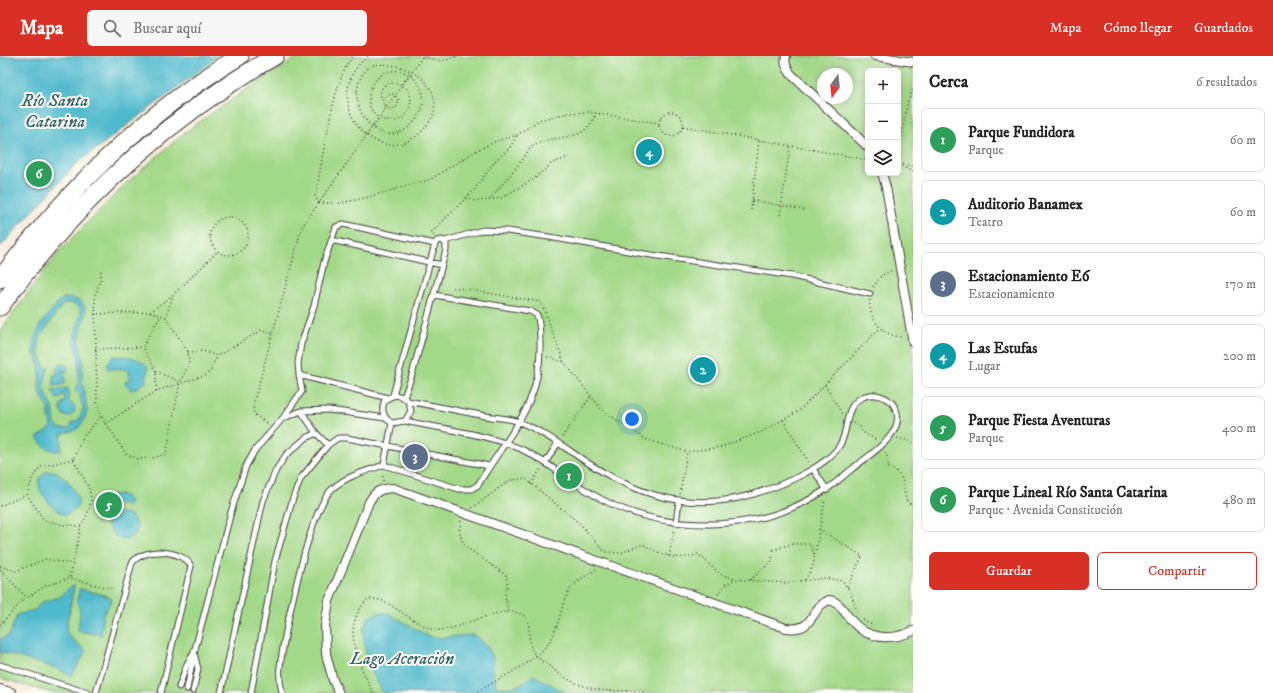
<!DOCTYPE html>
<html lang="es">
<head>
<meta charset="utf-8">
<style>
  body { margin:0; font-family:"IM FELL DW Pica",serif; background:#f6f6f6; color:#222 }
  .controls { position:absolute; right:12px; top:12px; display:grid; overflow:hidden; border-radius:6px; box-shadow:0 2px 10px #0003 }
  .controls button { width:36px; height:36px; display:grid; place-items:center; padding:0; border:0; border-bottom:1px solid #e0e0e0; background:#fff; color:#222; font:20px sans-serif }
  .compass { position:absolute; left:817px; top:12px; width:36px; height:36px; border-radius:50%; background:#fff; box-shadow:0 2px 10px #0003; rotate:195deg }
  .you { position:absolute; left:632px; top:363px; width:14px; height:14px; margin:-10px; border:3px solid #fff; border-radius:50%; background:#1a73e8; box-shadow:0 0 0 6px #1a73e833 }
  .badge { display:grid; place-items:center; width:26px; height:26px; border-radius:50%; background:#d93025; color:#fff; font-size:13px; font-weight:700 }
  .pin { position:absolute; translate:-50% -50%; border:2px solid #fff; box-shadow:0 1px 4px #0006 }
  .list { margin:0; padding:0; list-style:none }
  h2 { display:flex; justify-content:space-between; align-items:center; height:52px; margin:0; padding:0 16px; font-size:17px }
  h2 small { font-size:13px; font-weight:400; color:#767676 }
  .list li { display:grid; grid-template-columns:26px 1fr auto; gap:12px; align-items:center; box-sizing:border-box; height:64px; margin:0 8px 8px; padding:0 8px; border:1px solid #e0e0e0; border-radius:6px }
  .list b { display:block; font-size:15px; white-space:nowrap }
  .list p { margin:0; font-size:13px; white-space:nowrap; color:#767676 }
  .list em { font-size:13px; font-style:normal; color:#767676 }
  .actions { display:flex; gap:8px; padding:12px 16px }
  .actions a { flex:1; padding:9px 0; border:1px solid #d93025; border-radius:6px; text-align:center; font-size:14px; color:#d93025 }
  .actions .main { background:#d93025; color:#fff }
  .icon { flex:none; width:22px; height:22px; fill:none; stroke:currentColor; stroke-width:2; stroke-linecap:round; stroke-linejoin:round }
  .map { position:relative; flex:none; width:913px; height:637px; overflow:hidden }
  header { display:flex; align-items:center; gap:24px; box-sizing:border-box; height:56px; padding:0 20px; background:#d93025; color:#fff }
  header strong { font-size:19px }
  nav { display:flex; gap:22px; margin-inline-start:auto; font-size:14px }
  .search { width:280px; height:36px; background:#f6f6f6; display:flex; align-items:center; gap:10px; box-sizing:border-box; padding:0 14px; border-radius:6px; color:#767676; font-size:15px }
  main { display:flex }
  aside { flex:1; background:#fff }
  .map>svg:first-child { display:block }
</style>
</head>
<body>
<header>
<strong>Mapa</strong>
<div class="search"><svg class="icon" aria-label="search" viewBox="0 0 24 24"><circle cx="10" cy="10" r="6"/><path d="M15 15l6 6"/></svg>Buscar aquí</div>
<nav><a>Mapa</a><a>Cómo llegar</a><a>Guardados</a></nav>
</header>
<main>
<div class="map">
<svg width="913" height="637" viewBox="0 0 913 637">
  <rect width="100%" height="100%" fill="#fdfcf7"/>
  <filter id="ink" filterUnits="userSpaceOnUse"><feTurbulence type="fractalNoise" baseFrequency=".025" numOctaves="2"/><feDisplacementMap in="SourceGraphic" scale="8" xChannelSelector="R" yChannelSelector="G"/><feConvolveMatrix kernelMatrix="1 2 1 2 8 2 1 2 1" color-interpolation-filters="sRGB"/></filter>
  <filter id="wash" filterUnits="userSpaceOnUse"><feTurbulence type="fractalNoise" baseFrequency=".012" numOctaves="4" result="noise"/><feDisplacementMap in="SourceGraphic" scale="16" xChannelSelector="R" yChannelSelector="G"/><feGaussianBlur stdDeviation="0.9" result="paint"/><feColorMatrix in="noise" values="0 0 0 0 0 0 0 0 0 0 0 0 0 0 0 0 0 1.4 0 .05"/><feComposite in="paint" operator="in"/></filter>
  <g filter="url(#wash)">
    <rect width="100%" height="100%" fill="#f5ebd7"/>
    <!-- green -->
    <path fill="#a3d888" stroke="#607a52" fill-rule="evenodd" d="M300,0H913V637H173L168,635L167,637H51L0,622V275L60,194L130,124L184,77L241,37ZM868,15H898V117H868ZM823,18H847V42H823Z"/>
    <!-- water -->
    <path fill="#4fb9cc" stroke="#366a74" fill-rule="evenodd" d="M0,0H219L75,109L0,191Z
      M63,242C74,242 83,243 86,254L79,284L83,304L82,324L86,345L87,356L83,366L76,374L62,378L61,395C51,396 43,391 37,382L51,372L48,351L39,335L40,313L34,296V285L40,269L57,248ZM70,247L79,250L81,256L74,283L79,305L78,331L75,332L76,336H79L83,352L79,364L71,367V372C65,373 59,374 55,368L53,351L43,332L48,312H45L38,295L40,281L63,248Z
      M114,300C127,300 139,301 148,311L146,326L135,333L130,334V331L125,328V326L131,322L127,313H108L107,308Z
      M61,308L66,309L68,312L67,316L61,315L65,319V328L54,330L53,319L59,317L56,314Z
      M67,332L69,335L68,344L75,351L74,357L68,361L63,359L60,353L61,348L65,345L64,339L62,338L61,342L57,343L52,334Z
      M54,415C64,418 85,442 76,453C74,456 69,457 65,459C55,455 36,436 39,424C40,421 43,418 45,416Z
      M112,438L123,439L129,444L130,448L127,450L123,447L113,449L108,444Z
      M99,456L106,461L114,456L132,460L137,469L136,477L128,483L123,484L115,480L104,465L96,466Z
      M74,530L66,575L71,582L86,595L72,620L56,612L0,596V584L10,578L17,559L35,554L42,546L60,541L69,532Z
      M80,532C91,538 100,535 112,543L103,559L101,579L78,575L80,556L77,544Z
      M378,557H388L426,579L434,582L473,579L479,582L487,590L494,603L493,617L497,631C510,634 524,629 533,619L566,637H383L367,607L363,574L368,562Z"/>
  </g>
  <g filter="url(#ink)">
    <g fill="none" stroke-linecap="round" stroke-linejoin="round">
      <defs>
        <path id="service" d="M331,184L442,209
          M445,185L483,174L507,175L549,181L645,198L792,220L870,238
          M299,319L298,307L301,288L314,250L324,206L336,171L343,168L435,188
          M393,339L435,188L437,185L442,184L446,188V194L412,319L404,341
          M301,355L316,377L328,389L338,382H347L489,410
          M284,362L301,355L329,354L385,362
          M405,365C442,373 486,378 521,393C550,407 574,429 603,444C669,478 762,477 825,434C835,428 843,420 852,413C869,399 913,374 892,347C884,339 871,336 861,342C844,351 849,372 841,387C827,414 766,436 738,442C674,455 625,433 573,397C557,386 538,373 519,366C509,362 497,362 486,360C460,355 434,350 408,345C400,337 391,338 384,346C381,355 383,362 392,367L405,365L411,355L408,345
          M545,407L558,387
          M384,409L459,433H471L478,429C508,378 542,350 540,286C540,277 540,267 537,259L530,255L434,239
          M813,413L827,434
          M676,467L679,445
          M0,609L88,637
          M179,631L187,608L194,597L187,633
          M193,635L198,613L194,597L231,456L246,410L255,394L283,362L302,335L299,319L388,342
          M96,637L132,507C143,491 182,493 191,510L161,637
          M221,637L263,445L276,414L286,399L306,382L316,377
          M251,637L275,505L293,442L301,422L328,389
          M282,637C280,628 279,619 280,610C285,576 309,454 332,433C346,420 366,415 384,409L392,367"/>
        <path id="pedestrian" d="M786,0C784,7 787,12 791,18L868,91
          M875,0L913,6
          M882,117L886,131L913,287
          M339,637L333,624L326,598L325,570L329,545L369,446C375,435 380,433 393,432L786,572C816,576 809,552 829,544C840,546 844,556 851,564C867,584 891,585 913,575"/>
        <path id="minor" d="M0,634L11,637"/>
        <path id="trunk" d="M0,223C68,134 143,58 240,0
          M0,251C73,149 166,63 275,0"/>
      </defs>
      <!-- service casing -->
      <use href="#service" stroke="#3d3b38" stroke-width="7"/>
      <!-- pedestrian casing -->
      <use href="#pedestrian" stroke="#3d3b38" stroke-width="10"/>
      <!-- minor casing -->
      <use href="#minor" stroke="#3d3b38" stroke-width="12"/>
      <!-- trunk casing -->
      <use href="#trunk" stroke="#3d3b38" stroke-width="19"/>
      <!-- path -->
      <path stroke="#3d3b38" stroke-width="1.5" stroke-dasharray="1 3" stroke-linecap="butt" d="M368,0C315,42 376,119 421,76C460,39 409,0 369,10C337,41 376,99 410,70C419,63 425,50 423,39C421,30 416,23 408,18C372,0 351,60 389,65C400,67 408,59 410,49C417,21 372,20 382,44C384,49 385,52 390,53L396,52L399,45L394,38L386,39L383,47
        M424,0C435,6 446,6 457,0
        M402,28L409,19
        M659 68a12 12 0 1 1 24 0a12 12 0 1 1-24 0Z
        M683,70L868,104
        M373,71L379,62
        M898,105L907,47L913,33
        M898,108L913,116
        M899,108L913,110
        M466,142L475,145L489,144C499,132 509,120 519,108C523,103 527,95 532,91C557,74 582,92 596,57
        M489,144L501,142L534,123L552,107L569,101
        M752,144L805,154
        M319,147H340L361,143L431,123L477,94L497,85L517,79L539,64L554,60L569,57L589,56L658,67
        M319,147L315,141C322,110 333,20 353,0
        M751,154L759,85
        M780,159L790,91
        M210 180a19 19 0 1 1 38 0a19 19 0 1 1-38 0Z
        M434,180L432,176L474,134L496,104L509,93L517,79
        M101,215V222L95,239L97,347L101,360L126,398L138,403L152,402L166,398L180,326L189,308L188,296L166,261L173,239
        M453,231L541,246L564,306L602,354L645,383L687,396L721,391L761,376L799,355L880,272
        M873,231L881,220L892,214
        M870,244C868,263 884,281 903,281
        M150,256L173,239L217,196
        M94,258L150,256L166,261
        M95,293L143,291
        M188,296L203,295L217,300L262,274L273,277
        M547,301L564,306
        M156,315L180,326
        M825,329L842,358
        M156,335V315L143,291L151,275L161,260
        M783,364L809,407
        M853,367L860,370L862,376L877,384
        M105,368L156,335L207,319L211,314L217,300
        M269,369L254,358L253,349L302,171L366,80
        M562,381L591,340
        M897,382L913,386
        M886,396L889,412L896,415L902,422L906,444L913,450
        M73,403L40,411L33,421L27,439L44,464L63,469L81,470C100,439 88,432 73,403L83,381L101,360
        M383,425V417
        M531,428L541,413
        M680,438L687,396
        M0,450L26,439
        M472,452L510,424L526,423L580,468L605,496L621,497L643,488C661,499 678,506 698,498L720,518L736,523L785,527L825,522L843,525L851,538L858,558
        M461,465C458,475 460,483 466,491L507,520V533L505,538L508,556
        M819,473L862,500L847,532
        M815,498L825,443
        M669,500L674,474
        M0,510L16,515L45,503L73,508
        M0,513L27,542
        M70,521L81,470
        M750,524L772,505L773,494L791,488H810C818,504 814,509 805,524
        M718,538L726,528L736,523
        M863,564L872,569
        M0,569L22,545L45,530L69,522L113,533
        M373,637C359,606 339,572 368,543C372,543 376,543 380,544C397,550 425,577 442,574C463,572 505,546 524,560C533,566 526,585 533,596C538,603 545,607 552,612C570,627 589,634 613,635C624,635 635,634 646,637
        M474,637C497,624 532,608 548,588C561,571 559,545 574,529C580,523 589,518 596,513"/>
      <!-- service -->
      <use href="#service" stroke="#fff" stroke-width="5"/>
      <!-- pedestrian -->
      <use href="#pedestrian" stroke="#fff" stroke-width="8"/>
      <!-- minor -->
      <use href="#minor" stroke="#fff" stroke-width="10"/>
      <!-- trunk -->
      <use href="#trunk" stroke="#fff" stroke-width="17"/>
      <!-- path-bridge -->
      <path stroke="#3d3b38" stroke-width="1.5" stroke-dasharray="1 3" stroke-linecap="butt" d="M366,80L423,0"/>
    </g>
  </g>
  <g text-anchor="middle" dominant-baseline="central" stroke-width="4" stroke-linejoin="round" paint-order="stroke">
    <!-- water labels -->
    <g font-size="18" font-style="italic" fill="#33636b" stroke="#fdfcf7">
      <text x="55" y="45">Río Santa<tspan x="55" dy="21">Catarina</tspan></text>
      <text x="402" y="603">Lago Aceración</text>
    </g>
  </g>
</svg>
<div class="controls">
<button>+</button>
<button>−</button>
<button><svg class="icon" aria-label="layers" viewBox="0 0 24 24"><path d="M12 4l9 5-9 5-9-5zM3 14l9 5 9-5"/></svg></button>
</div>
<svg class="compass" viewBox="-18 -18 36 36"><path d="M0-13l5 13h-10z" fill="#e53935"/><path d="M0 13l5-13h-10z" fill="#767676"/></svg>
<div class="you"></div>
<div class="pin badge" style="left:569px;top:420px;background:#2e9e5b">1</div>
<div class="pin badge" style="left:703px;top:314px;background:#0f9aa8">2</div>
<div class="pin badge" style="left:415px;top:401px;background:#5c6f8a">3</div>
<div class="pin badge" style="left:649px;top:96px;background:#0f9aa8">4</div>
<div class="pin badge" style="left:109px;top:449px;background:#2e9e5b">5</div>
<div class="pin badge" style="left:39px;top:118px;background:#2e9e5b">6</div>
</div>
<aside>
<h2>Cerca<small>6 resultados</small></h2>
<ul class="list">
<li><span class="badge" style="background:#2e9e5b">1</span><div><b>Parque Fundidora</b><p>Parque</p></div><em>60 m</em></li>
<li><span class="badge" style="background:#0f9aa8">2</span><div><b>Auditorio Banamex</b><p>Teatro</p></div><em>60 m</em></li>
<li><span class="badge" style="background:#5c6f8a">3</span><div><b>Estacionamiento E6</b><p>Estacionamiento</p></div><em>170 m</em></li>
<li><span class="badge" style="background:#0f9aa8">4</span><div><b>Las Estufas</b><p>Lugar</p></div><em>200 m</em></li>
<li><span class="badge" style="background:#2e9e5b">5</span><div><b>Parque Fiesta Aventuras</b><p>Parque</p></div><em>400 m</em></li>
<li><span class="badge" style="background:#2e9e5b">6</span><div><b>Parque Lineal Río Santa Catarina</b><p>Parque · Avenida Constitución</p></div><em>480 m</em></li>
</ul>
<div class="actions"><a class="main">Guardar</a><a>Compartir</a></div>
</aside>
</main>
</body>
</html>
